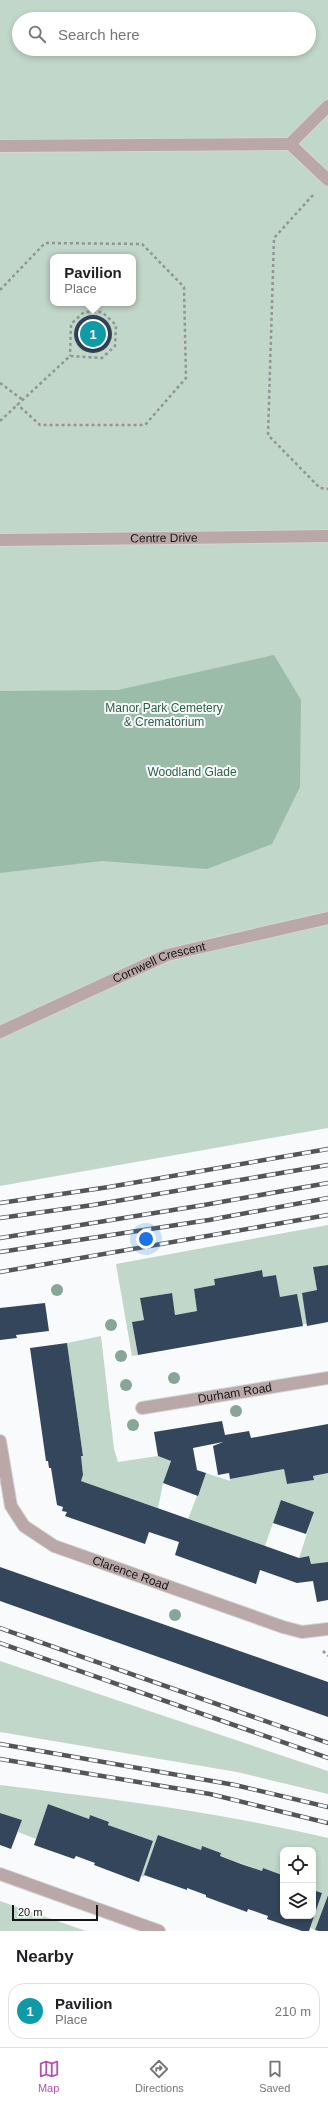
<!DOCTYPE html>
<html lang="en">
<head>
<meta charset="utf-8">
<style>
  body { margin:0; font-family:Arial,sans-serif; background:#f6f6f6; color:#202124 }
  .controls { position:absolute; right:12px; bottom:12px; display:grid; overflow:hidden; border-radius:8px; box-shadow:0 2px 6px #0003 }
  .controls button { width:36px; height:36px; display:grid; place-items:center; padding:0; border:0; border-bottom:1px solid #e0e0e0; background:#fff; color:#202124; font:20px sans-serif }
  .scale { position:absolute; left:12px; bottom:10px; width:86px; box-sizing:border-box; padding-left:4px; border:2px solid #141516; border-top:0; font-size:11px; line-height:14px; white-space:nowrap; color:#141516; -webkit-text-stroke:3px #f8fafc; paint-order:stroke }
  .you { position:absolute; left:146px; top:1239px; width:14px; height:14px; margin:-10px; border:3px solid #fff; border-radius:50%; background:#1a73e8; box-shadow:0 0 0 6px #1a73e833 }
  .badge { display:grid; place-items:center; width:26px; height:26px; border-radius:50%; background:#b74fb3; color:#fff; font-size:13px; font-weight:700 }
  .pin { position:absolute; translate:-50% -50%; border:2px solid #fff; box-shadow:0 1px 4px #0006 }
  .popup { position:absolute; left:50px; top:254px; width:86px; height:52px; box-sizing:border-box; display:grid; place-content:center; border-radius:8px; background:#fff; filter:drop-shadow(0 1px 3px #0005); font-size:13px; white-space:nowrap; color:#757577 }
  .popup b { font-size:15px; color:#202124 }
  .popup::after { content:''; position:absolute; left:50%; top:100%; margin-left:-8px; border:8px solid transparent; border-top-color:#fff }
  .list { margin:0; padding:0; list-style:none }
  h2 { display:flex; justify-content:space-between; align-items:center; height:52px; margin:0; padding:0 16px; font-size:17px }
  h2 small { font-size:13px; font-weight:400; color:#757577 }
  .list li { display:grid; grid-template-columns:26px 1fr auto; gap:12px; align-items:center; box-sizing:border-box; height:56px; margin:0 8px 8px; padding:0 8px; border:1px solid #e0e0e0; border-radius:16px }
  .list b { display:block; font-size:15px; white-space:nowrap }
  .list p { margin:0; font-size:13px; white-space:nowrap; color:#757577 }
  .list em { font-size:13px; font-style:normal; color:#757577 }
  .icon { flex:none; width:22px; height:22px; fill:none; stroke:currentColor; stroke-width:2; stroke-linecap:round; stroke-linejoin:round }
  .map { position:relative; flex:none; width:328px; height:1931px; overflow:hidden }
  .search { position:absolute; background:#fff; box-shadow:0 2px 6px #0003; left:12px; right:12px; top:12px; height:44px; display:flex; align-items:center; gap:10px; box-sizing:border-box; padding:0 14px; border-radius:22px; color:#757577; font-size:15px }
  .sheet { height:116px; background:#fff }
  nav { display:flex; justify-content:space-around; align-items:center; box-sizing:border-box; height:56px; border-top:1px solid #e0e0e0; background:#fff; font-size:11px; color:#757577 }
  nav a { display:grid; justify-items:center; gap:2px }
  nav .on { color:#b74fb3 }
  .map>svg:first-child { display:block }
</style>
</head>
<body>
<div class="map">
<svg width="328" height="1931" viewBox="0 0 328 1931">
  <rect width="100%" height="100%" fill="#f8fafc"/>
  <!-- green -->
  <path fill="#c0d7c9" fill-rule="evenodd" d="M0,0H328V1128L0,1186ZM19,19H309V49H19ZM53,257H133V303H53Z
    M328,1225V1265L313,1267L317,1290L302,1293L307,1324H302L280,1297L276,1275L263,1277L261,1270L214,1279L215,1285L194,1289L197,1311L175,1315L171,1293L140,1298L144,1320L132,1322L138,1355L132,1356L116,1264Z
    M101,1336L114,1449L118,1462L158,1456L171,1461L163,1483L158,1508L81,1481L83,1475L81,1456H83L67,1343Z
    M284,1469L287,1484L314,1480L313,1476L328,1473V1562L311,1564L309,1556L299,1558L314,1512L281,1500L265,1546L188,1519L206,1473L230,1481V1479Z
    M0,1661L328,1771V1794L237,1772L0,1732Z
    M0,1785C111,1799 219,1812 328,1838V1894L315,1930L310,1928L322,1893L313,1890V1850H283V1879H281L282,1875L263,1868L262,1871L220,1856L221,1853L202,1846L201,1850L159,1835L144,1877L141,1876L153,1841L108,1825L109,1822L90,1815L89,1819L48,1804L36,1839L18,1832L22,1820L0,1813Z
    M0,1901L86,1931H0Z"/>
  <!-- forest -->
  <path fill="#9cbcaa" d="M274,655L301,700L300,787L272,844L207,869L102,861L0,873V691L118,690Z"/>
  <!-- building -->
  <path fill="#34465b" d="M74 334a19 19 0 1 1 38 0a19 19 0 1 1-38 0Z
    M328,1265V1322L307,1326L302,1293L317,1290L313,1267Z
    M262,1270L263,1277L276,1275L280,1297L297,1294L303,1326L138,1355L132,1322L144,1320L140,1298L172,1293L175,1315L197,1311L194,1289L215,1285L214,1279Z
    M45,1303L49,1331L16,1335L17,1338L0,1340V1308Z
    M67,1343L83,1456H81L83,1475L81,1481L299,1558L309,1556L311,1564L328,1562V1600L317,1602L313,1581L297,1583L260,1570L256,1584L175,1555L179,1542L149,1532L145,1544L65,1516L67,1512L62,1511L63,1507L57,1505L51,1468H49L48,1461H46L30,1348Z
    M222,1421L225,1435L249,1431L251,1438L328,1424V1473L313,1476L314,1480L287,1484L284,1469L230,1479L229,1473L218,1475L213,1446L223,1442L193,1448L197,1470L206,1473L198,1496L163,1483L171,1461L158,1456L154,1432Z
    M281,1500L314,1512L306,1534L273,1523Z
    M0,1567L328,1682V1717L0,1601Z
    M48,1804L89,1819L90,1815L109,1822L108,1825L153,1841L139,1882L94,1865L95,1863L76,1856L74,1859L34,1845Z
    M0,1813L22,1820L11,1849L0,1845Z
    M158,1835L201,1850L202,1846L221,1853L220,1856L241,1864L262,1871L263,1868L282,1875L283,1916H313V1890L322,1893L309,1931H302L267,1919L268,1916L248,1909L247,1912L206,1897V1895L187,1888V1890L144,1875Z
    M328,1895V1931H319L315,1930Z"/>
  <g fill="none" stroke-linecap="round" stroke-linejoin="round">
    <defs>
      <g id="lane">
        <path d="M328,106L290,144L328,180"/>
        <path d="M0,146L290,144"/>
        <path id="s1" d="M0,540L328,536"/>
        <path id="s2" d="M0,1032L167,955L328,918"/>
      </g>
      <g id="street">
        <path id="s3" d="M142,1408L328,1378"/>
        <path id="s4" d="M0,1441L11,1506L24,1526L54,1546L283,1627L302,1632L328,1629"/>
        <path d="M0,1874L159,1931"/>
      </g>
    </defs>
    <!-- lane casing -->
    <use href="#lane" stroke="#d4d5d7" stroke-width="14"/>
    <!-- street casing -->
    <use href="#street" stroke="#d4d5d7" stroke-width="14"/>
    <!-- path -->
    <path stroke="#929495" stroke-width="2.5" stroke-dasharray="3 3" stroke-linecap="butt" d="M313,195L274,238L268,435L320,488L328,489
      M0,290L45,243L142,244L184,287L186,378L145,425H40L17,404
      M0,383L23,400
      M0,421L70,356L102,358L115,346L116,325L102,312H84L71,324L70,356
      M323,1651L328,1656"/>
    <!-- lane -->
    <use href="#lane" stroke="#b9a8a7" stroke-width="12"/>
    <!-- street -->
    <use href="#street" stroke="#b9a8a7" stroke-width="12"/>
    <defs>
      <path id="rail" d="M0,1203L109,1187L328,1149
        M0,1218L93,1205L328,1165
        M0,1238L204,1205L328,1183
        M0,1252L209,1220L328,1198
        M0,1272L328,1215
        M0,1628L328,1743
        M0,1643L328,1758
        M0,1744L235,1785L328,1807
        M0,1759L210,1794L328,1823"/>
    </defs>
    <!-- rail casing -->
    <use href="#rail" stroke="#535556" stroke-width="4.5"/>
    <!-- rail -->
    <use href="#rail" stroke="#f8fafc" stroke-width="3" stroke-dasharray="9" stroke-linecap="butt"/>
  </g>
  <!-- trees -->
  <g fill="#87a698">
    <circle cx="57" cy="1290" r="6"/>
    <circle cx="111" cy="1325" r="6"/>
    <circle cx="121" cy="1356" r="6"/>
    <circle cx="174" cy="1378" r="6"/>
    <circle cx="126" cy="1385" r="6"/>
    <circle cx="236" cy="1411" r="6"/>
    <circle cx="133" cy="1425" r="6"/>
    <circle cx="175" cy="1615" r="6"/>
  </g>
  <g text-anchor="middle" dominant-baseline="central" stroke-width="4" stroke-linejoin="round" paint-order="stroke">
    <!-- street labels -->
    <g font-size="12" fill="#141516" stroke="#f8fafc">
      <text stroke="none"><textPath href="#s1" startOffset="164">Centre Drive</textPath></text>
      <text stroke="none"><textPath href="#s2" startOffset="174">Cornwell Crescent</textPath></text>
      <text stroke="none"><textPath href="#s3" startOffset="94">Durham Road</textPath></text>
      <text stroke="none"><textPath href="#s4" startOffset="207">Clarence Road</textPath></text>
    </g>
    <!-- park labels -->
    <g font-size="12" fill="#2b6147" stroke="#f8fafc">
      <text x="164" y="708">Manor Park Cemetery<tspan x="164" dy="14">&amp; Crematorium</tspan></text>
      <text x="192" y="772">Woodland Glade</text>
    </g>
  </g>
</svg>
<div class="controls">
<button><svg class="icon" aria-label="locate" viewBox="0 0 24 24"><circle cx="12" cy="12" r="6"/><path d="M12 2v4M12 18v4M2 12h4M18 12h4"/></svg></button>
<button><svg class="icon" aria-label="layers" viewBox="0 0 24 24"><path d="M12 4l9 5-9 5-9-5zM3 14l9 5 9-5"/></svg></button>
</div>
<div class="scale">20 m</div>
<div class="you"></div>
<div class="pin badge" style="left:93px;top:334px;background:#0f9aa8">1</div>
<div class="popup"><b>Pavilion</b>Place</div>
<div class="search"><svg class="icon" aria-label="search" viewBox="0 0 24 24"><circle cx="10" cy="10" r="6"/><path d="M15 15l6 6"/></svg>Search here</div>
</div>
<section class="sheet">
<h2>Nearby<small></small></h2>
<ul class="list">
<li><span class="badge" style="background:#0f9aa8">1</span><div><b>Pavilion</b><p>Place</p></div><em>210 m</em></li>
</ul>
</section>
<nav>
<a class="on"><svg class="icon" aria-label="map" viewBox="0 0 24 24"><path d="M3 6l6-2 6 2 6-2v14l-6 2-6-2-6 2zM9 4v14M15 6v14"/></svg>Map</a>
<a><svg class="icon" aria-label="directions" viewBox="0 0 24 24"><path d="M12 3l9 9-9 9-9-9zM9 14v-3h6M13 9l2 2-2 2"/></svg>Directions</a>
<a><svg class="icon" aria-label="saved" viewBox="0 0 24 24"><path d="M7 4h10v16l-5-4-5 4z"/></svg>Saved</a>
</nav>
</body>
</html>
